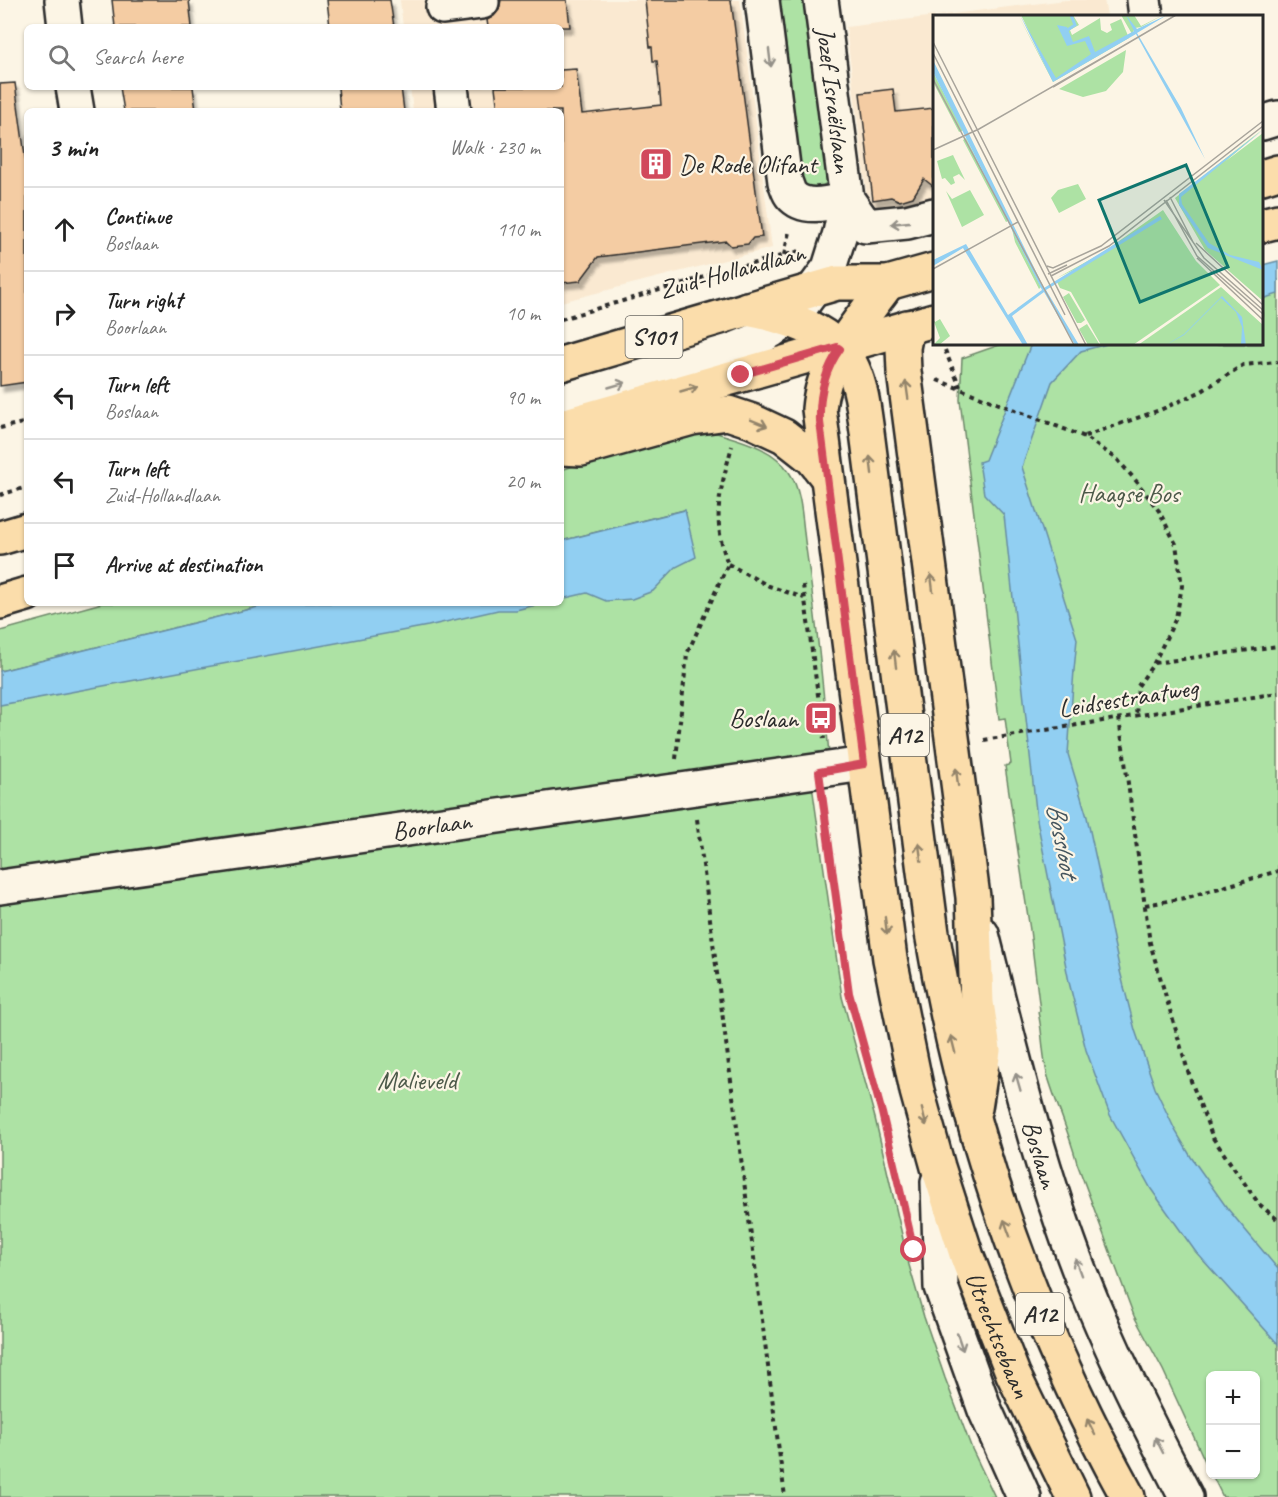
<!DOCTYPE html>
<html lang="en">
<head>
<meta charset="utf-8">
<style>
  body { margin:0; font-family:Caveat,sans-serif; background:#f2f2f2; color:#222 }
  .controls { position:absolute; right:18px; bottom:18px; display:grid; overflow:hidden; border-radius:9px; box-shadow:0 2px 4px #0004 }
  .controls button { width:54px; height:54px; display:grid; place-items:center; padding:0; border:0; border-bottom:2px solid #e0e0e0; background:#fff; color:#222; font:30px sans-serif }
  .stop { position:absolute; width:18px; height:18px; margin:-14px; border:4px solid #d1495b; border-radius:50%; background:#fff }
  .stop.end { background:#d1495b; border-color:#fff; box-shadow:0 2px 6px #0008 }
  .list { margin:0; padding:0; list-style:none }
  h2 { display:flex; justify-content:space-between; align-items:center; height:78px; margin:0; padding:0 24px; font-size:26px }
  h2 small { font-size:20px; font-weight:400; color:#767676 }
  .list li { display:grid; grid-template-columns:39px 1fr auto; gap:18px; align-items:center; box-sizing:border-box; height:84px; padding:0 24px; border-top:2px solid #e0e0e0 }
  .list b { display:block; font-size:22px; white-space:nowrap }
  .list p { margin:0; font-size:20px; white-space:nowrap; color:#767676 }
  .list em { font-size:20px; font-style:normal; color:#767676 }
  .icon { flex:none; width:33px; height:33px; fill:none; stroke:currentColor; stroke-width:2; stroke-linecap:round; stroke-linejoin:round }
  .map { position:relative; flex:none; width:1278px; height:1497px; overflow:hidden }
  .search { position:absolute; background:#fff; box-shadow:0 2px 4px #0004; left:24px; top:24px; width:540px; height:66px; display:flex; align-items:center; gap:15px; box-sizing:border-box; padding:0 21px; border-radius:9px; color:#767676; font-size:22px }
  .panel { position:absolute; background:#fff; box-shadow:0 2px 4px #0004; left:24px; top:108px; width:540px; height:498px; border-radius:9px }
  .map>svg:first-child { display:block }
</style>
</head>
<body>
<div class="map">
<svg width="1278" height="1497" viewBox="0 0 1278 1497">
  <defs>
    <filter id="shadow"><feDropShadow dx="3.5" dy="6" stdDeviation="1.5" flood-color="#0004"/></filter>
  </defs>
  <rect width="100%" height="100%" fill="#fcf5e5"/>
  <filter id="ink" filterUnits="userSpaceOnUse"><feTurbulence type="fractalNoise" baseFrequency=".0167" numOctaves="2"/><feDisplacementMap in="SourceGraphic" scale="12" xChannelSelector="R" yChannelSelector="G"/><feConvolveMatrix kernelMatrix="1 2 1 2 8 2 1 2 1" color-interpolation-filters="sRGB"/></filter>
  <g filter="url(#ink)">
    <!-- built -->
    <path fill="#fae9d1" d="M400,0H740L772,248L561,302V111H413L410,87H561V27H403Z
      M1066,0H1104L1107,16H934V198L908,205L868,207L846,27Z"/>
    <!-- green -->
    <path fill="#ade2a4" stroke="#6c8668" stroke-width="1.5" d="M772,0H810L829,180C822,190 808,191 798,184Z
      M1278,280V1497H1223L1212,1475L1256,1474V1376H1210V1472L1163,1370L1134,1316L1077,1163C1069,1133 1057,1106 1048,1077C1042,1057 1043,1033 1038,1012L1040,1011L1030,930L1005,766L1011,764L1005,718L999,719L960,400L962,358L1002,344H1262V284Z
      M717,433C743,441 773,448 789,472C803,492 802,524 806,548C816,616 823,685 829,754L811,778L842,997L875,1118L909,1265L924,1317L945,1378L972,1449L995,1497H0V686L394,603H561V564L684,510L561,541V470L654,441L684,434Z
      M102,603H274L0,671V631Z"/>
    <!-- water -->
    <path fill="#91cff2" stroke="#688da2" stroke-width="1.5" d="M1278,261V294L1262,299V265Z
      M1031,344H1107L1081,351L1052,382L1022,467L1077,639L1074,670L1068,754L1087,817L1120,971L1135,1030L1155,1088L1175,1130L1191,1157L1227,1208L1278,1269V1344L1195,1251L1151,1189L1110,1115L1086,1050L1069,982L1037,820L1004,515L984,494L979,462L985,460Z
      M685,510L696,557L676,567L653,591L632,599L606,601L587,593L561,599V541Z
      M274,603H544L516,610H498L428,626L0,705V671Z"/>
    <!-- building -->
    <path fill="#f4cca3" stroke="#2b2b2b" stroke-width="1.5" filter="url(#shadow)" d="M112,0H189L192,27H115Z
      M327,0H390L394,27H330Z
      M501,0H567L570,27H488L487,20L494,16L499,10Z
      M645,0H731L762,237L753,238L748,244L731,246L726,241L598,257L580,281L561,283V111H498L495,87H561V70L576,69L582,114L661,105L657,61H653L652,47H650Z
      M15,83L27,171V382L0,386V84Z
      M120,87H193L196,111H124Z
      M338,87H401L404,111H340Z
      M893,89L896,112L934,108V187L924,179L913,197L900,201L891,197L873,200L860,93Z"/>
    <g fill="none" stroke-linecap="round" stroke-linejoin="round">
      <defs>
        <g id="minor">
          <path d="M62,0L65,27"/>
          <path d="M762,0L785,182C787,185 788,192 791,195C804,211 830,203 847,199"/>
          <path d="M1144,0L1146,16"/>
          <path d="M443,7L482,2"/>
          <path d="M73,87L77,111"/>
          <path d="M451,87L454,111"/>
          <path d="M1262,123L1278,118"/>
          <path d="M847,199L866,226L907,222L934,215"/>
          <path d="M561,401L733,350L753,342L771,331L786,320L802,305L829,268L840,233L847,199L821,0"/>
          <path id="s1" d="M0,887L864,764"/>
          <path id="s2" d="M982,934C1011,1049 1038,1164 1081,1275C1111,1351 1148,1424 1186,1497"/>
          <path d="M938,1182L941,1287L985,1410L1024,1497"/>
        </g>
        <g id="major">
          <path d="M1262,177L1278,172"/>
          <path d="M1262,225L1278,221"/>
          <path id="s3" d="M888,283C860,322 823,360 819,409L890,959L917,1091L938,1167L967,1257L1013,1374L1073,1497"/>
          <path d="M747,309C785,316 836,330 853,369C862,389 864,411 867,432L932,933C965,1131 1031,1321 1128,1497"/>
          <path d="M907,327L903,348L904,372L973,897L977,1003L984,1050L975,1108"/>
          <path d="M561,364L837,283H888L934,270"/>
          <path d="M561,431L573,423L934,320"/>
          <path d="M561,448L581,449L692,418L728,413L752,421L784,436L812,458L827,477"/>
          <path d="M0,538L27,530"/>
          <path d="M0,602L27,594"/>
        </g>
      </defs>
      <!-- minor casing -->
      <use href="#minor" stroke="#2b2b2b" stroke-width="38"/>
      <!-- major casing -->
      <use href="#major" stroke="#2b2b2b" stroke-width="38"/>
      <!-- path -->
      <path stroke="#2b2b2b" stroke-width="4" stroke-dasharray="4.5 4.5" stroke-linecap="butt" d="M784,255L789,232
        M561,319L725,271L800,251
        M945,350L960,387
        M937,380L1085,437L1117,459L1137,482L1159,511L1176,544L1182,586L1176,618L1154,663L1138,686L1136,716
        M0,428L27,422
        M1085,436L1160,410L1202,391L1243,365L1278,362
        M0,495L27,487
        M728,564L769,586L804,598
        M803,585L824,739
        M1154,663L1278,646
        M1119,718L1150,943L1191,1081L1213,1138L1259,1204L1278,1220
        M984,740L1278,693
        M676,759L687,654L728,564C711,518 720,491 732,446
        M823,802L849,993L882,1113L905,1214
        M697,819L785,1497
        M1145,905L1185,898L1278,871"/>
      <!-- minor -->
      <use href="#minor" stroke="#fcf5e5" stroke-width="33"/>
      <!-- major -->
      <use href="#major" stroke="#fbddab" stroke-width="33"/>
    </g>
    <!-- one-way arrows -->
    <defs><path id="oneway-shaft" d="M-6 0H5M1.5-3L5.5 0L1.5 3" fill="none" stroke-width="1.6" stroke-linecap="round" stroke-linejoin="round" transform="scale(1.5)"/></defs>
    <g stroke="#949088">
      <use href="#oneway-shaft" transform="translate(770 58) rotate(83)"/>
      <use href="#oneway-shaft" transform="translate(900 223) rotate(174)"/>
      <use href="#oneway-shaft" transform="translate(617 385) rotate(-16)"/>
      <use href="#oneway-shaft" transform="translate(1018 1082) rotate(-106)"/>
      <use href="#oneway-shaft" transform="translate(1078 1267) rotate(-110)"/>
      <use href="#oneway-shaft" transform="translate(960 1342) rotate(71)"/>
      <use href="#oneway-shaft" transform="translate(1159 1445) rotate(-117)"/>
    </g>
    <g stroke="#93846b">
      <use href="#oneway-shaft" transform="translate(689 389) rotate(-16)"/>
      <use href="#oneway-shaft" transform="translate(907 390) rotate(-98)"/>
      <use href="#oneway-shaft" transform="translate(759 423) rotate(22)"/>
      <use href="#oneway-shaft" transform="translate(871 465) rotate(-97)"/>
      <use href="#oneway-shaft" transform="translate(932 583) rotate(-97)"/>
      <use href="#oneway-shaft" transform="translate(895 659) rotate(-97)"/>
      <use href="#oneway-shaft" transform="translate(957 777) rotate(-97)"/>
      <use href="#oneway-shaft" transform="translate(920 852) rotate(-98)"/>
      <use href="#oneway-shaft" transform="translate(886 926) rotate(83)"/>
      <use href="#oneway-shaft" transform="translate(953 1044) rotate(-104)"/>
      <use href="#oneway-shaft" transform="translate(924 1117) rotate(76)"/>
      <use href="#oneway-shaft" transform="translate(1007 1228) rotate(-110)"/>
      <use href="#oneway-shaft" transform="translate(1091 1427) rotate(-117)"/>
    </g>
  </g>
  <g fill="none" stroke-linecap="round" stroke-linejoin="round" filter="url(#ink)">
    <!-- route -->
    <path stroke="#d1495b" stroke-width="8" d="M741,375L837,347L840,349C824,371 819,395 820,422L864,764L819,772L849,993L882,1113L914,1250"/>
  </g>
  <!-- icons -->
  <defs>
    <symbol id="building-square" viewBox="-11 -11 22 22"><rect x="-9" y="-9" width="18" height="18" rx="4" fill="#d1495b" stroke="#fcf5e5"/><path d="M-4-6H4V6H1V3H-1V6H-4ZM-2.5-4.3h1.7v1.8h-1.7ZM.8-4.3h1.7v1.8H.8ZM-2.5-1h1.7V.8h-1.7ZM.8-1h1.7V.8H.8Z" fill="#fff"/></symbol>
    <symbol id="bus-square" viewBox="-11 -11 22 22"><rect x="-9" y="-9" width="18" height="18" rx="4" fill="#d1495b" stroke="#fcf5e5"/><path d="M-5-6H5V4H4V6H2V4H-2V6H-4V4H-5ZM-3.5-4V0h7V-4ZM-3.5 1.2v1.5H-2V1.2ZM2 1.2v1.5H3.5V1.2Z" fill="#fff"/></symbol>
  </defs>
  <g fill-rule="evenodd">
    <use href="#building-square" x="637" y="145" width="38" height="38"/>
    <use href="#bus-square" x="802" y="699" width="38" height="38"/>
  </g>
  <g text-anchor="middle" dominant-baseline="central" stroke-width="4.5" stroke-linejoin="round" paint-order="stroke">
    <!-- shield labels -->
    <g fill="#fcf5e5" stroke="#6a6863" stroke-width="1.5">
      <rect x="625.5" y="316" width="57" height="42" rx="4.5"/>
      <rect x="881" y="714" width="48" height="42" rx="4.5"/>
      <rect x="1016" y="1293" width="48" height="42" rx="4.5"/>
    </g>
    <g font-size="24" font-weight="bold" fill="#2b2b2b">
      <text x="654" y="337">S101</text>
      <text x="905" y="735">A12</text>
      <text x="1040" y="1314">A12</text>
    </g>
    <!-- street labels -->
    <g font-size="26" fill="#2b2b2b" stroke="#fcf5e5">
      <text transform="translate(834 100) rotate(83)">Jozef Israëlslaan</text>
      <text transform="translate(732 271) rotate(-15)">Zuid-Hollandlaan</text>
      <text transform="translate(1128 698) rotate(-9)">Leidsestraatweg</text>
      <text stroke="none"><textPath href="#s1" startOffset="436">Boorlaan</textPath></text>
      <text stroke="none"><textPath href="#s2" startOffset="228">Boslaan</textPath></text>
      <text stroke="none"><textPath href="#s3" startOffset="1092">Utrechtsebaan</textPath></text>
    </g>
    <!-- poi labels -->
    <g font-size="26" fill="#2b2b2b" stroke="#fcf5e5" text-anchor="start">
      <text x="679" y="164">De Rode Olifant</text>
      <text x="798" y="718" text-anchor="end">Boslaan</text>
    </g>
    <!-- park labels -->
    <g font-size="26" fill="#4c5949" stroke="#fcf5e5">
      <text x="1129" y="493">Haagse Bos</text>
      <text x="417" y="1080">Malieveld</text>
    </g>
    <!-- water labels -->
    <g font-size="27" font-style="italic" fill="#44545d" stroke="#fcf5e5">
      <text transform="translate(1063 840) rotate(79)">Bossloot</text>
    </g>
  </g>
  <!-- overview -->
  <g transform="translate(933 15)">
    <rect width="330" height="330" fill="#fcf5e5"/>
    <path d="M85,0L120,65L88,0H140L146,10L137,15L139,20L167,3L168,15L174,18L179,15L177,9L188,4L196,23L120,67ZM188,0H201L208,11L230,0L208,12L202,13L199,19ZM193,35L190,57L173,76L150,82L126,74ZM0,57L30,115L29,116L26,117L0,67ZM330,114L293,146L330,118V286L272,235L242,183ZM33,123L75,206L73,207L30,125ZM20,140L32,165L26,159L20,162L22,168L18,170L12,163L9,164L4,146ZM145,169L153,184L126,198L118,183L125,175ZM37,175L51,200L29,212L13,176L19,184ZM230,195L263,246L287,270L200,330H168L138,277L127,273L124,267L157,247L124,263L169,238ZM79,214L108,272L106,274L82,227ZM288,272L330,310V330H205ZM136,278L152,305L148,308H144L130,282ZM0,304L2,307L7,304L17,321L6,330H0L7,323ZM154,309L167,330H155L146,314Z" fill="#ade2a4"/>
    <path d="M87,0L123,63L158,39L152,26L134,31L124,10L134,12L140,27L156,21L162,37L201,16L193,0L204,14L234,0L204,18L248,93L272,144L203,19L120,67ZM0,45L111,273L227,201L229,204L113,275L146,330H142L111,277L79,301L95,330H90L30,233L0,251V245L33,229L75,300L109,275L0,57ZM330,115L248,182L249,189L276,228L297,240L326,247L330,255L275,233L246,190V179ZM289,281L309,302L313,330H308L309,312L303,297L288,283L251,320L233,330L251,319Z" fill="#91cff2"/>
    <path fill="none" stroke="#91cff2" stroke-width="3" d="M133,16L142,10L138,0"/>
    <path fill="none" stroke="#a8a49b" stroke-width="1.5" d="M0,27L153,330M0,38L132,300M0,64L141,330M120,72L243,0M0,135L46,114L197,27M237,182L260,227M231,185L271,243L330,295M233,185L264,241L330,299M263,228L330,290M264,243L330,305M114,251L120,253L168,231L330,106M0,254L85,207M115,259L134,250M118,261L176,231L330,111"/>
    <path fill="#0f766e" fill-opacity="0.15" stroke="#0f766e" stroke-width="3" d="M253,150L295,252L207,287L166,185Z"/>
    <rect width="330" height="330" fill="none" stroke="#2b2b2b" stroke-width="3"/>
  </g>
</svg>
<div class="controls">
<button>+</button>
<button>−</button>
</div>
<div class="stop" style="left:914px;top:1250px"></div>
<div class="stop end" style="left:741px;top:375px"></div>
<div class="search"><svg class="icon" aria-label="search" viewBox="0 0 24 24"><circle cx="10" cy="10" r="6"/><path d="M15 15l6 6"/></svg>Search here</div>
<section class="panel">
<h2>3 min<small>Walk · 230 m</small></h2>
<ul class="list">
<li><svg class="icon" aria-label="ahead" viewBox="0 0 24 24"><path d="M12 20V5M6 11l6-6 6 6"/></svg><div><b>Continue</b><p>Boslaan</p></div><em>110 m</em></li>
<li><svg class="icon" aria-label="right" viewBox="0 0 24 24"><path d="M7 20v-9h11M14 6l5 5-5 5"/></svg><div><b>Turn right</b><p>Boorlaan</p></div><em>10 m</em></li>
<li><svg class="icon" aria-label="left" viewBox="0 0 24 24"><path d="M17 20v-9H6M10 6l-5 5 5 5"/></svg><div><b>Turn left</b><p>Boslaan</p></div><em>90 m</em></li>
<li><svg class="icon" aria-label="left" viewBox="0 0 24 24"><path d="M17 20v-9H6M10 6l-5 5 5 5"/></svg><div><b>Turn left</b><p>Zuid-Hollandlaan</p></div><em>20 m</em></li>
<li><svg class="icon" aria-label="arrive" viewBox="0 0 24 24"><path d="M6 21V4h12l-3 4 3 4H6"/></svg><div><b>Arrive at destination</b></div></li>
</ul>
</section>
</div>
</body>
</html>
